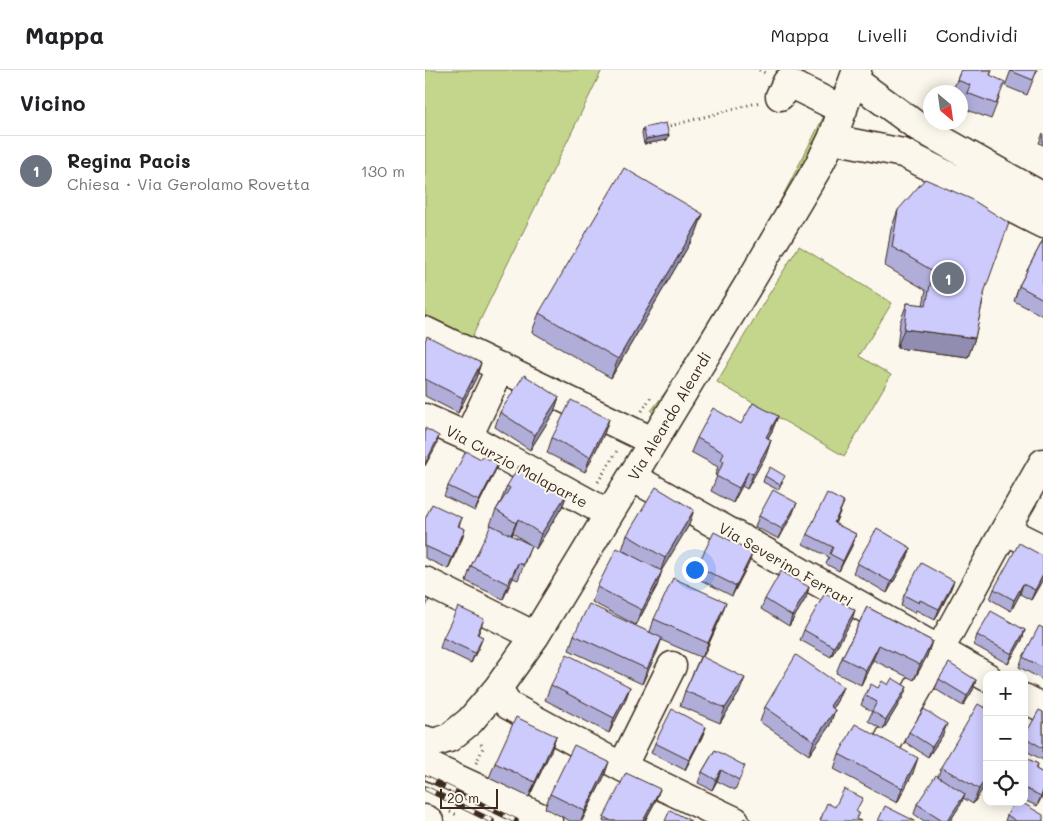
<!DOCTYPE html>
<html lang="it">
<head>
<meta charset="utf-8">
<style>
  body { margin:0; font-family:Mali,sans-serif; background:#f6f6f6; color:#202124 }
  .controls { position:absolute; right:15px; bottom:15px; display:grid; overflow:hidden; border-radius:10px; box-shadow:0 2px 12px #0003 }
  .controls button { width:45px; height:45px; display:grid; place-items:center; padding:0; border:0; border-bottom:1px solid #e0e0e0; background:#fff; color:#202124; font:25px sans-serif }
  .compass { position:absolute; left:498px; top:15px; width:45px; height:45px; border-radius:50%; background:#fff; box-shadow:0 2px 12px #0003; rotate:151deg }
  .scale { position:absolute; left:15px; bottom:12px; width:58px; box-sizing:border-box; padding-left:5px; border:2px solid #3b2a1e; border-top:0; font-size:14px; line-height:18px; white-space:nowrap; color:#3b2a1e; -webkit-text-stroke:4px #fbf7ec; paint-order:stroke }
  .you { position:absolute; left:269px; top:499px; width:18px; height:18px; margin:-12px; border:4px solid #fff; border-radius:50%; background:#1a73e8; box-shadow:0 0 0 8px #1a73e833 }
  .badge { display:grid; place-items:center; width:32px; height:32px; border-radius:50%; background:#c8321e; color:#fff; font-size:16px; font-weight:700 }
  .pin { position:absolute; translate:-50% -50%; border:2px solid #fff; box-shadow:0 1px 5px #0006 }
  .list { margin:0; padding:0; list-style:none }
  h2 { display:flex; justify-content:space-between; align-items:center; height:65px; margin:0; padding:0 20px; font-size:21px }
  h2 small { font-size:16px; font-weight:400; color:#757577 }
  .list li { display:grid; grid-template-columns:32px 1fr auto; gap:15px; align-items:center; box-sizing:border-box; height:70px; padding:0 20px; border-top:1px solid #e0e0e0 }
  .list b { display:block; font-size:19px; white-space:nowrap }
  .list p { margin:0; font-size:16px; white-space:nowrap; color:#757577 }
  .list em { font-size:16px; font-style:normal; color:#757577 }
  .icon { flex:none; width:28px; height:28px; fill:none; stroke:currentColor; stroke-width:2; stroke-linecap:round; stroke-linejoin:round }
  .map { position:relative; flex:none; width:618px; height:751px; overflow:hidden }
  header { display:flex; align-items:center; gap:30px; box-sizing:border-box; height:70px; padding:0 25px; background:#fff; border-bottom:1px solid #e0e0e0 }
  header strong { font-size:24px }
  nav { display:flex; gap:28px; margin-inline-start:auto; font-size:18px }
  main { display:flex }
  aside { flex:1; background:#fff }
  .map>svg:first-child { display:block }
</style>
</head>
<body>
<header>
<strong>Mappa</strong>
<nav><a>Mappa</a><a>Livelli</a><a>Condividi</a></nav>
</header>
<main>
<aside>
<h2>Vicino<small></small></h2>
<ul class="list">
<li><span class="badge" style="background:#6b7280">1</span><div><b>Regina Pacis</b><p>Chiesa · Via Gerolamo Rovetta</p></div><em>130 m</em></li>
</ul>
</aside>
<div class="map">
<svg width="618" height="751" viewBox="0 0 618 751">
  <rect width="100%" height="100%" fill="#fbf7ec"/>
  <filter id="ink" filterUnits="userSpaceOnUse"><feTurbulence type="fractalNoise" baseFrequency=".02" numOctaves="2"/><feDisplacementMap in="SourceGraphic" scale="10" xChannelSelector="R" yChannelSelector="G"/><feConvolveMatrix kernelMatrix="1 2 1 2 8 2 1 2 1" color-interpolation-filters="sRGB"/></filter>
  <g filter="url(#ink)">
    <!-- green -->
    <path fill="#c4d68b" stroke="#808054" d="M0,0H177L44,273L0,252Z
      M400,47L402,51L383,92L229,344L226,341L242,320L347,147L398,48Z
      M374,176L467,233L434,286L466,305L419,386L292,312L341,229Z"/>
    <g fill="none" stroke-linecap="round" stroke-linejoin="round">
      <defs>
        <path id="minor" d="M429,10L492,56L618,127
          M355,26L362,12L418,40
          M407,69L478,83L618,154
          M0,261L227,371
          M0,348L43,367L184,444
          M43,367L76,297
          M207,407L562,607
          M580,460L618,479
          M0,511L110,566
          M73,618L83,635L197,697L310,751
          M599,628L618,638
          M0,670L8,673L24,668L45,651L73,618L110,566L322,217L393,97L407,69L432,0
          M461,675L514,581L580,460L618,393
          M0,694L123,751
          M197,697L247,596
          M0,749L4,751"/>
      </defs>
      <!-- minor casing -->
      <use href="#minor" stroke="#3b2a1e" stroke-width="31"/>
      <!-- path -->
      <path stroke="#3b2a1e" stroke-width="3" stroke-dasharray="1 4" stroke-linecap="butt" d="M334,0L340,3
        M245,56L335,32
        M217,341L227,325
        M173,412L193,379
        M51,693L58,678L55,672
        M25,742L32,745"/>
      <!-- minor -->
      <use href="#minor" stroke="#fbf7ec" stroke-width="28"/>
      <defs>
        <path id="rail" d="M0,707L91,751
          M0,718L67,751"/>
      </defs>
      <!-- rail casing -->
      <use href="#rail" stroke="#3b2a1e" stroke-width="5.5"/>
      <!-- rail -->
      <use href="#rail" stroke="#fbf7ec" stroke-width="4" stroke-dasharray="11" stroke-linecap="butt"/>
    </g>
    <!-- wall -->
    <path fill="#b0aed9" stroke="#3b2a1e" fill-rule="evenodd" d="M536,0H567L565,6L575,26L566,49L537,38L540,30L536,28V22H527Z
      M586,0H612L602,25L580,16Z
      M218,58L244,65L242,70L219,74L217,63Z
      M618,63V75L614,73Z
      M473,140L560,220L550,268L543,287L472,278L475,252L482,233L498,235L501,220L460,196L466,159Z
      M278,144L271,163L186,308L107,262L114,243Z
      M618,170V246L589,231L594,216Z
      M0,271L56,293L51,308L33,343L0,326Z
      M134,327L129,342L105,380L70,357L75,342Z
      M353,346L347,361L343,368L346,370L341,385L322,419L317,416L308,433L286,421L292,406L290,405L293,397L266,382L272,368L316,354Z
      M184,349L179,364L160,402L122,383L127,368Z
      M56,389L69,404L50,441L19,426L23,416Z
      M340,406L358,411L353,420L338,412Z
      M82,416H125L143,422L137,437L111,479L106,476L93,510L88,508L78,529L41,511L46,496L69,457L65,455L71,440L76,431ZM88,463L104,474L87,466Z
      M415,442L410,454L431,464L428,474L414,501L401,494L404,487L378,474L382,464Z
      M368,443L354,469L330,457L334,446Z
      M37,448L34,456L37,469L23,499L0,488V449Z
      M264,455L236,501L232,516L211,555L167,532L172,517L204,484L197,480L202,465Z
      M486,478L482,488L462,523L428,503L432,493Z
      M618,486V509L606,530L595,524L586,541L565,529L569,519Z
      M324,493L307,526L268,506L272,496Z
      M384,517L381,528L364,556L336,539L340,529Z
      M525,521L510,550L491,540L490,543L476,536L479,525Z
      M442,537L507,571L502,586L489,610L448,590L436,615L411,603L417,588Z
      M296,547L278,587L314,623L295,653L255,636L260,621L275,587L236,570L232,582L217,614L144,580L149,565L225,562L229,549Z
      M59,549L53,565L58,567L46,593L15,578L18,568Z
      M427,550L406,587L375,570L379,560Z
      M618,558V610L594,597L598,587Z
      M600,560L597,570L583,594L549,575L552,565Z
      M514,609L551,610L548,620L538,636L510,619Z
      M126,615L205,617L200,631L184,663L120,630Z
      M463,615L478,627L458,660L443,651L447,642L436,635L440,625L453,618Z
      M418,617L412,631L408,638L410,640L405,655L384,685L335,652L340,637Z
      M562,634V712L548,734L538,728L536,734L525,751H499L489,744L492,734L513,707L516,697Z
      M618,642V690L599,680V667Z
      M281,657L277,667L260,700L226,683L230,673Z
      M484,662L518,665L503,687L480,672Z
      M131,666L126,681L104,727L64,708L70,693Z
      M290,680L316,706L310,720L292,711L287,720L273,713L277,702Z
      M414,684L488,703L472,733L409,699Z
      M599,687L613,694L611,699L618,703V724L612,736L599,730Z
      M179,707L157,751H145L120,738L125,724Z
      M235,719L229,734L220,751H178L179,747Z
      M582,745L618,751H580Z"/>
    <!-- shaded-wall -->
    <path fill="#908db0" stroke="#3b2a1e" d="M244,65L242,70L219,74L221,69Z
      M278,144L271,163L186,308L193,289Z
      M479,259L550,268L543,287L472,278Z
      M56,293L51,308L33,343L38,328Z
      M134,327L129,342L105,380L110,365Z
      M353,346L347,361L335,382L341,367Z
      M184,349L179,364L160,402L165,387Z
      M14,366L11,376L0,396V394Z
      M346,370L341,385L322,419L328,404Z
      M73,394L69,404L50,441L54,431Z
      M323,402L317,416L308,433L314,418Z
      M143,422L137,437L111,479L116,464Z
      M419,432L415,442L405,463L409,453Z
      M372,433L368,443L354,469L357,459Z
      M269,440L264,455L235,503L240,488Z
      M93,449L88,463L85,467L91,453Z
      M40,459L37,469L23,499L27,488Z
      M431,464L428,474L414,501L418,491Z
      M486,478L482,488L462,523L466,512Z
      M328,482L324,493L307,526L311,516Z
      M93,493L88,508L78,529L83,514Z
      M237,501L232,516L211,555L217,540Z
      M618,505V509L606,530L610,520Z
      M529,511L525,521L510,550L514,539Z
      M598,514L595,524L586,541L589,530Z
      M384,517L381,528L364,556L367,546Z
      M301,532L296,547L277,588L283,573Z
      M430,540L427,550L406,587L409,577Z
      M600,560L597,570L583,594L587,584Z
      M58,567L54,577L46,593L50,583Z
      M237,568L232,582L217,614L222,599Z
      M507,571L502,586L489,610L495,595Z
      M454,575L448,590L436,615L441,600Z
      M320,608L314,623L295,653L300,638Z
      M551,610L548,620L538,636L542,626Z
      M205,617L200,631L184,663L189,648Z
      M418,617L412,631L399,651L405,636Z
      M482,617L478,627L458,660L461,650Z
      M410,640L405,655L384,685L389,671Z
      M522,654L518,665L503,687L507,677Z
      M281,657L277,667L260,700L264,690Z
      M131,666L126,681L104,727L110,712Z
      M493,688L488,703L472,733L477,718Z
      M184,692L179,707L156,751L160,741Z
      M296,700L292,711L287,720L291,710Z
      M562,706V712L548,734L554,719Z
      M235,719L229,734L220,751H218Z
      M618,721V724L612,736Z
      M540,724L536,734L525,751H522Z"/>
    <!-- building -->
    <path fill="#cdcafc" stroke="#3b2a1e" d="M536,0H567L565,5L580,12L571,34L542,23L545,15L532,10Z
      M586,0H612L608,10L586,1Z
      M241,53L244,65L221,69L218,58Z
      M199,98L278,144L193,289L114,243Z
      M500,109L546,129L584,153L560,220L550,268L479,259L482,233L501,235L508,201L467,177L473,140Z
      M618,170V229L594,216Z
      M2,266L56,293L38,328L0,309V271Z
      M99,305L134,327L110,365L75,342Z
      M146,330L184,349L165,387L127,368Z
      M328,333L353,346L341,367L346,370L328,404L323,402L314,418L291,406L299,392L296,390L299,383L272,368L288,338L316,354Z
      M0,358L14,366L0,394Z
      M41,381L56,389L57,386L73,394L54,431L23,416Z
      M94,396L125,416L127,412L143,422L116,464L93,449L91,453L71,440L85,418L82,416Z
      M345,397L360,406L355,415L340,406Z
      M231,417L269,440L240,488L202,465Z
      M348,420L372,433L357,459L334,446Z
      M402,423L419,432L409,453L431,464L418,491L405,484L408,477L382,464Z
      M7,434L37,448L33,456L40,459L27,488L0,476V449Z
      M66,455L106,475L98,495L93,493L83,514L46,496Z
      M452,458L486,478L466,512L432,493Z
      M289,462L328,482L311,516L272,496Z
      M594,473L618,486V505L610,520L598,514L589,530L569,519Z
      M192,478L237,501L217,540L172,517Z
      M496,493L529,511L514,539L495,530L494,533L479,525Z
      M356,501L384,517L367,546L340,529Z
      M248,508L301,532L283,573L229,549Z
      M400,523L430,540L409,577L379,560Z
      M0,528L4,530L0,538Z
      M164,534L237,568L222,599L149,565Z
      M33,537L59,549L52,564L58,567L50,583L18,568Z
      M442,537L507,571L495,595L454,575L441,600L417,588Z
      M566,541L600,560L587,584L552,565Z
      M614,556L618,558V598L598,587Z
      M142,584L205,617L189,648L126,615Z
      M371,585L418,617L405,636L410,640L389,671L340,637Z
      M276,586L320,608L300,638L260,621Z
      M524,593L551,610L542,626L514,609Z
      M467,608L482,617L461,650L447,641L452,632L440,625L446,614L453,618L457,611L463,615Z
      M553,634L560,638L562,634V684L560,688L562,689V706L554,719L516,697Z
      M247,639L281,657L264,690L230,673Z
      M499,639L522,654L507,677L484,662Z
      M614,640L618,642V678L599,667Z
      M91,647L131,666L110,712L70,693Z
      M430,654L493,688L477,718L414,684Z
      M149,675L184,692L160,741L125,724Z
      M290,680L320,696L314,710L296,700L291,710L277,702Z
      M599,687L613,694L611,699L618,703V721L616,726L599,718Z
      M201,703L235,719L218,751H186L179,747Z
      M511,705L540,724L522,751H519L492,734Z
      M419,719L438,728L431,741L434,743L431,749L436,751H395L402,733L410,737Z
      M589,732H596L618,745V751H591L582,745Z
      M460,736L490,751H453Z
      M245,740L266,751H240Z
      M320,748L325,751H318Z"/>
  </g>
  <g text-anchor="middle" dominant-baseline="central" stroke-width="4" stroke-linejoin="round" paint-order="stroke">
    <!-- street labels -->
    <g font-size="15" fill="#3b2a1e" stroke="#fbf7ec">
      <text transform="translate(244 346) rotate(-59)">Via Aleardo Aleardi</text>
      <text transform="translate(92 396) rotate(28)">Via Curzio Malaparte</text>
      <text transform="translate(361 494) rotate(30)">Via Severino Ferrari</text>
    </g>
  </g>
</svg>
<div class="controls">
<button>+</button>
<button>−</button>
<button><svg class="icon" aria-label="locate" viewBox="0 0 24 24"><circle cx="12" cy="12" r="6"/><path d="M12 2v4M12 18v4M2 12h4M18 12h4"/></svg></button>
</div>
<svg class="compass" viewBox="-18 -18 36 36"><path d="M0-13l5 13h-10z" fill="#e53935"/><path d="M0 13l5-13h-10z" fill="#757577"/></svg>
<div class="scale">20 m</div>
<div class="you"></div>
<div class="pin badge" style="left:523px;top:208px;background:#6b7280">1</div>
</div>
</main>
</body>
</html>
